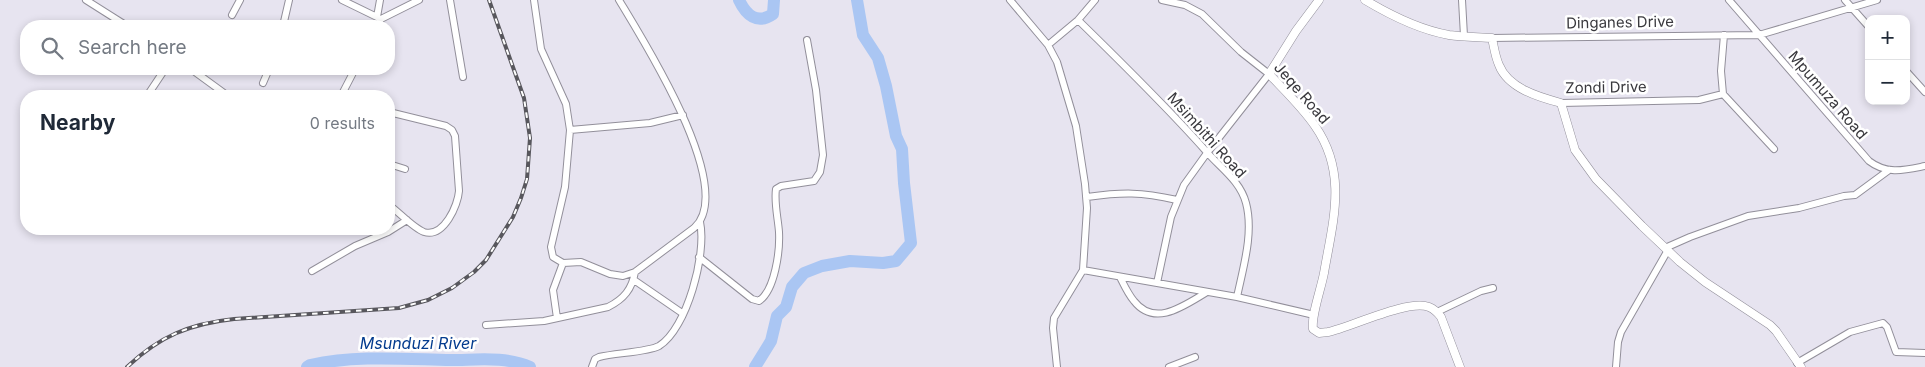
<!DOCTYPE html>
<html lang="en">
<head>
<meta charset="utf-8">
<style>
  body { margin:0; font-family:Inter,sans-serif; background:#f6f6f7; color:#1f2937 }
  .controls { position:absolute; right:15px; top:15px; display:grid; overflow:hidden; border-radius:10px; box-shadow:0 2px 8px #0003 }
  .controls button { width:45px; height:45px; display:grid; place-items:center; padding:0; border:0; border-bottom:1px solid #e0e1e3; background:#fff; color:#1f2937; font:25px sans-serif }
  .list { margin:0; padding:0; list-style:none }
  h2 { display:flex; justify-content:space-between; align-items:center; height:65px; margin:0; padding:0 20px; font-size:21px }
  h2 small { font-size:16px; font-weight:400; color:#747a83 }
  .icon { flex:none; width:28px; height:28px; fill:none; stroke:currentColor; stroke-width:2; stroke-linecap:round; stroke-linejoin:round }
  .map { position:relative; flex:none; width:1925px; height:367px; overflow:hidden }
  .search { position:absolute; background:#fff; box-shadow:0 2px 8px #0003; left:20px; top:20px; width:375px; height:55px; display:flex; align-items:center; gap:12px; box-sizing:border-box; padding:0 18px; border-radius:20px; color:#747a83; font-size:19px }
  .panel { position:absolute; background:#fff; box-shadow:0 2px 8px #0003; left:20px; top:90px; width:375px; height:145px; border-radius:20px }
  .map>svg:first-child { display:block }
</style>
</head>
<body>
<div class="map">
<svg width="1925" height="367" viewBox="0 0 1925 367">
  <rect width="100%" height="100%" fill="#e7e4f0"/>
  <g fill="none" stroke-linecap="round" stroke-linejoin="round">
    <!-- river -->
    <path stroke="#aac6f3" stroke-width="12" d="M739,0C746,15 757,25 773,14L774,0
      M307,367L310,365C358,355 402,359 451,360C476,360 506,356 530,367
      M755,367L771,341L777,316L786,307L792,287L804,273L822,266L850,261L883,263L896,261L911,243L904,183L902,149L896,136L886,86L878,58L863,35L857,0"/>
    <defs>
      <path id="minor" d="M86,0L127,26
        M342,0L381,19
        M450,0L463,77
        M534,0L541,49L566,104L570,130L565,187L551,247L553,257L563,263L581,262L610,274L623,276L635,272L694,228C738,189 643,40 619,0
        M1010,0L1048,45L1057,62L1076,126L1085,184L1087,208L1083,270L1054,318L1053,328L1057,367
        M1462,0L1464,36
        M1729,0L1869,161C1887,175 1905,170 1925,166
        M1845,0L1869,27
        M232,15L240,0
        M377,17L380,0
        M1078,20C1121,62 1165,105 1205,150C1219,167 1240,180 1246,203C1254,233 1243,268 1237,297
        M283,26L289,0
        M377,26L381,19L419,0
        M1724,35L1721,71L1723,94L1774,149
        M1492,38L1759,35L1877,0
        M1048,45L1078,20L1095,0
        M191,69L228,96
        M1906,71L1925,92
        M263,83L269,69
        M147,96L165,69
        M341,96L355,69
        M1561,103L1699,100L1723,94
        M389,112L446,126L452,130L455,136L459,191C458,205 444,238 424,232C413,228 399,212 389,205
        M570,130L650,123L683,115
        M389,164L405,169
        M1087,197C1124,192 1140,192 1177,200
        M1665,248L1690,237L1748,216L1799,208L1844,196L1855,195L1889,170
        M699,257L752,299L759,301C775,290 780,251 779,232C778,218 774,203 776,189L781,186L814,181L820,172L823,155L816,90L807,40
        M1083,270L1237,297L1314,315
        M312,271L355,246L388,232L407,220
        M1120,277C1124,285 1128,294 1134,301C1155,328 1185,305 1207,292
        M634,280L682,313
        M1157,283L1171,217L1184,185L1207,153L1269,74L1241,52L1202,14L1185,5L1162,0
        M1437,312L1481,291L1493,288
        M557,318L553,290L563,263
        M486,325L544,321L608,307C624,299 632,289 635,272
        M1797,363L1850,332L1883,323L1887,327L1896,352L1925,353
        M592,367L595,359L599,357C615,353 648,352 659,346C687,329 707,253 700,222
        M1169,367L1195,357
        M1616,367L1618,342L1621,332L1668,250"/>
      <path id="tertiary" d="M1319,0L1296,31L1269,74C1285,91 1302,107 1315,126C1348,173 1333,221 1324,273C1321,289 1311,316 1313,329L1319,333L1328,332C1351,327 1408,299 1429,307C1434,309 1438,313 1441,317L1460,367
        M1365,0C1390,15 1421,30 1449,35C1463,37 1478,37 1492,38C1494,47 1495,56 1499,65C1508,88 1538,97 1561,103L1575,150L1596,179L1642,226L1680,262L1705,282L1770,325L1776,331L1801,367"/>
    </defs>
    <!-- minor casing -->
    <use href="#minor" stroke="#928f9a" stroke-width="8"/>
    <!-- tertiary casing -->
    <use href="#tertiary" stroke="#928f9a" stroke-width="9"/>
    <!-- minor -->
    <use href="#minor" stroke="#fff" stroke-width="6"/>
    <!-- tertiary -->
    <use href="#tertiary" stroke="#fff" stroke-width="8"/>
    <defs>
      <path id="rail" d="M127,367C160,336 189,324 234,319L399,308L428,300L452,288L474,272L486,260L513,217L521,198L527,179L530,138L524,98L489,0"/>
    </defs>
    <!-- rail casing -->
    <use href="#rail" stroke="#58575d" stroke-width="4"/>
    <!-- rail -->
    <use href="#rail" stroke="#fff" stroke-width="2" stroke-dasharray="5.5" stroke-linecap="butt"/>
  </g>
  <g text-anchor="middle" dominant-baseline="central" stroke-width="5" stroke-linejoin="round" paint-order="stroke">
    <!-- street labels -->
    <g font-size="15" fill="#39383d" stroke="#fff">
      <text transform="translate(1620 22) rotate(-1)">Dinganes Drive</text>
      <text transform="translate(1606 87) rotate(-1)">Zondi Drive</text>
      <text transform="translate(1302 93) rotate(49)">Jeqe Road</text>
      <text transform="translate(1828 95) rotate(49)">Mpumuza Road</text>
      <text transform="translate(1207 135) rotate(48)">Msimbithi Road</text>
    </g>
    <!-- water labels -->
    <g font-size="16" font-style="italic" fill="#033b8e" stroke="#fff">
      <text x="418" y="343">Msunduzi River</text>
    </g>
  </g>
</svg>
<div class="controls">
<button>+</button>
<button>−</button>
</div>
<div class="search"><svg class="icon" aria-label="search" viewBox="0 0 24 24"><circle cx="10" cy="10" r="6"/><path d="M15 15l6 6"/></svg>Search here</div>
<section class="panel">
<h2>Nearby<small>0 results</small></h2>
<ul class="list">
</ul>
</section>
</div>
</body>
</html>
